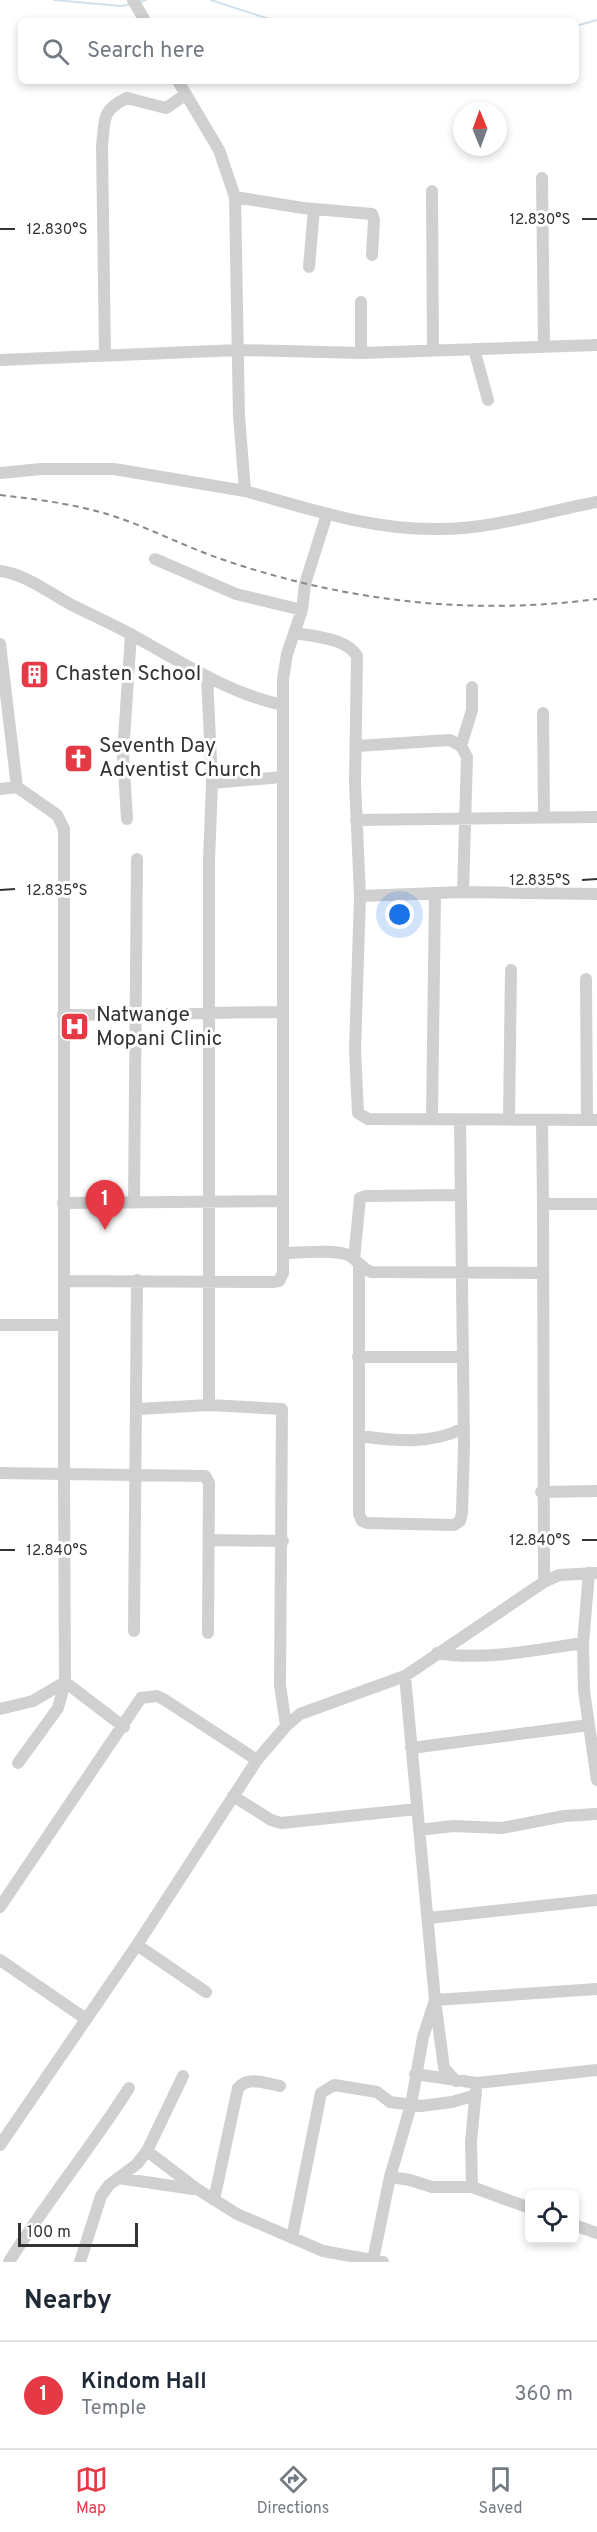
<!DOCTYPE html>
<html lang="en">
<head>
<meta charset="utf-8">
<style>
  body { margin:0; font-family:Overpass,sans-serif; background:#f2f2f3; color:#1f2937 }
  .controls { position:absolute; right:18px; bottom:18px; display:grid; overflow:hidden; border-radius:9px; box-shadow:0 3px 9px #0003 }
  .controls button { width:54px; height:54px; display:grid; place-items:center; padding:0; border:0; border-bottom:2px solid #e0e1e3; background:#fff; color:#1f2937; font:30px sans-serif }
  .compass { position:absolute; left:453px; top:102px; width:54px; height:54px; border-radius:50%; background:#fff; box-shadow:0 3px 9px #0003; rotate:359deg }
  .scale { position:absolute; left:18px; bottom:15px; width:120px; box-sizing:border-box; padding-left:6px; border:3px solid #333; border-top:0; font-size:16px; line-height:21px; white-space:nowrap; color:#333; -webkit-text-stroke:4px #fff; paint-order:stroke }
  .you { position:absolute; left:400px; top:915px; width:21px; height:21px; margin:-15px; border:4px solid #fff; border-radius:50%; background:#1a73e8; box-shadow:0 0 0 9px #1a73e833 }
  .badge { display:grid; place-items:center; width:39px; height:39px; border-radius:50%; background:#e63946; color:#fff; font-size:20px; font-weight:700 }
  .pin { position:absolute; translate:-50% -50px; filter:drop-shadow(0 2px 3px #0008) }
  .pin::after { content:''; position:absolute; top:32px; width:21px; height:18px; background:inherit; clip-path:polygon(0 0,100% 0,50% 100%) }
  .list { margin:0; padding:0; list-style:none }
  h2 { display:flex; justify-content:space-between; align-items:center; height:78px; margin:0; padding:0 24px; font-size:26px }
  h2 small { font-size:20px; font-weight:400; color:#747a83 }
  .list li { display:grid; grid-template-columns:39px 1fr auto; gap:18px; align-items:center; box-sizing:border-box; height:108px; padding:0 24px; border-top:2px solid #e0e1e3 }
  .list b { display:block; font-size:22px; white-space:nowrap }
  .list p { margin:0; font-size:20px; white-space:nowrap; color:#747a83 }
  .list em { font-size:20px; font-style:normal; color:#747a83 }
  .icon { flex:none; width:33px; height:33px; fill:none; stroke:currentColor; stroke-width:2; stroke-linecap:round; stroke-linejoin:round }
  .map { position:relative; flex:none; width:597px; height:2262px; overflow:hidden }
  .search { position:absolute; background:#fff; box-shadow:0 3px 9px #0003; left:18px; right:18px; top:18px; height:66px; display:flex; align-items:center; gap:15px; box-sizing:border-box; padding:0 21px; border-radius:9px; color:#747a83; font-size:22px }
  .sheet { height:186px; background:#fff }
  nav { display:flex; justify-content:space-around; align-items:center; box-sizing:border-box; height:84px; border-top:2px solid #e0e1e3; background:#fff; font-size:16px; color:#747a83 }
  nav a { display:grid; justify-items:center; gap:3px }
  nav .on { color:#e63946 }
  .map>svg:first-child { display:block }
</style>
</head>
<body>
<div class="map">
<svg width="597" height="2262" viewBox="0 0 597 2262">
  <rect width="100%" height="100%" fill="#fff"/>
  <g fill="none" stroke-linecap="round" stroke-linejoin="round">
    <!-- stream -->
    <path stroke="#cfe2ee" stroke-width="2" d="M54,0L121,6L131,4
      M211,0L275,21
      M140,2L146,0
      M576,26L597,20"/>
    <!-- minor -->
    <path stroke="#d0d0d0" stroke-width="12" d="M133,0L145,21
      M178,81L219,150L235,197L239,416L245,491C309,509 372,530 439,529C492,529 545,512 597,502
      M542,178L544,346
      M432,191L433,351
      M235,197L303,208L372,214L374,220L372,255
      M309,267L314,209
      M474,349L488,400
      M361,353V302
      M105,355L102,146C105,120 101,110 127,98L166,108L185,95
      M0,360L239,350L361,353L597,345
      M0,473L41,469H114L245,491
      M155,559L236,594L302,610
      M0,571C25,574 48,592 70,604C91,615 113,624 132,635C181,662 228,693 282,705
      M296,633C316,637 346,638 357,656L355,782L360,896L355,1050L358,1113L368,1119L597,1120
      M0,644L17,787L57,815L64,829V1281
      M207,676L212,783L209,860V1405
      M543,713L544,817
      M357,746L450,740L461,746L467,757L463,892
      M461,746L472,710V687
      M212,783L282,777
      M0,789L17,787
      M127,819L123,754L131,634
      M356,820L597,817
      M360,896L463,892L597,894
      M586,979L587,1120
      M63,1015L281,1012
      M432,1117L435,894
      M509,1119L511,970
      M542,1120L543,1204
      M134,1202L137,859
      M63,1203L282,1201
      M283,1253C299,1253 334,1249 348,1255C357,1259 361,1268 371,1272L542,1273
      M354,1259L360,1198L366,1196L459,1195
      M359,1264V1514L362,1521L367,1523L454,1525L460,1521L462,1513L464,1445L460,1120
      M0,1325H64
      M358,1357H461
      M138,1409L209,1405L282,1409L280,1685L286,1726
      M360,1436C396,1441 430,1445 464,1428
      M0,1473L64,1474V1281L273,1282L279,1281L283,1273V679L287,654L302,610L305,584L327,514
      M541,1492L597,1491
      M210,1540L283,1541
      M589,1573L583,1643L584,1691L597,1780
      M544,1582L543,1204H597
      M134,1631L137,1280
      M437,1653C485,1661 535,1650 583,1643
      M405,1676L435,2000L444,2068L456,2081
      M65,1682L124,1727
      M0,1709L33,1701L65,1682
      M411,1748L589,1725
      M18,1763L58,1708L65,1682L64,1474L205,1476L209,1483L208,1633
      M233,1796L271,1820L281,1823L417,1809
      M419,1830L453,1826L502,1828L564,1816L597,1814
      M0,1907L141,1698L157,1696L165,1700L257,1760
      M429,1918L597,1900
      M137,1945L206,1992
      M0,1960L86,2019
      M415,2074L477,2083L597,2070
      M0,2145L137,1945L257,1760L286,1726L300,1714L405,1676L544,1582L559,1575L597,1573
      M147,2151L197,2189L237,2214L323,2251L383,2262
      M390,2177L410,2180L432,2187H472L530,2208
      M118,2178L193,2189
      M472,2187L471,2142L476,2089
      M214,2200L238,2088C248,2076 265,2083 280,2086
      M574,2225L597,2233
      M292,2238L321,2093L334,2085L377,2092L390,2102L421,2106L452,2102L476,2095
      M373,2260L390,2177L411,2105L423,2037L435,2000L597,1989
      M9,2262C46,2202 91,2148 129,2088
      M80,2262L101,2196L109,2185L137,2164L147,2151L183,2076"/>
    <!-- rail -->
    <path stroke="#888" stroke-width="2" stroke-dasharray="6 4.5" stroke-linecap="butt" d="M0,495C36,499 73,504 107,514C146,526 183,546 221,559C343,601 470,616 597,599"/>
  </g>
  <!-- ticks -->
  <path fill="none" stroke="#333" stroke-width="2" d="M582,219H597M0,229H15M582,880L597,879M0,890L15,889M582,1540H597M0,1550H15"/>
  <!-- icons -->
  <defs>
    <symbol id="building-square" viewBox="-11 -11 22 22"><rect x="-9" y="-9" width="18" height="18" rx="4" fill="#e63946" stroke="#fff"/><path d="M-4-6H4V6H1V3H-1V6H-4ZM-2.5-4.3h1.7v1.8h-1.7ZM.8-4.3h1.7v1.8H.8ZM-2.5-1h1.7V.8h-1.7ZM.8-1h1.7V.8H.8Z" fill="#fff"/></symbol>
    <symbol id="church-square" viewBox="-11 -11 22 22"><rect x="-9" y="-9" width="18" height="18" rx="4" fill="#e63946" stroke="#fff"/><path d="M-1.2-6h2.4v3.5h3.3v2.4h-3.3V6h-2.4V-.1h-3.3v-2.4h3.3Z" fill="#fff"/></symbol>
    <symbol id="hospital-square" viewBox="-11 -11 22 22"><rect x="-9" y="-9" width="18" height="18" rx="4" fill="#e63946" stroke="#fff"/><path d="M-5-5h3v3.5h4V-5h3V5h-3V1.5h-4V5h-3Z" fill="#fff"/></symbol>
  </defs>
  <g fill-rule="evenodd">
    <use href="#building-square" x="18" y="658" width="33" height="33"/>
    <use href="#church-square" x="62" y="742" width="33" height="33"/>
    <use href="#hospital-square" x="58" y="1010" width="33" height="33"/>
  </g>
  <g text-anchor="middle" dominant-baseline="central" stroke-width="6" stroke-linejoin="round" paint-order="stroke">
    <!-- poi labels -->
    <g font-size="21" fill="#333" stroke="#fff" text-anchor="start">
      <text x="55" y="674">Chasten School</text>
      <text x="99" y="746">Seventh Day<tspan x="99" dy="24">Adventist Church</tspan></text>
      <text x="96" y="1015">Natwange<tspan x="96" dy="24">Mopani Clinic</tspan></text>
    </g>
  </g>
  <g font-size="15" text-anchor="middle" fill="#333" stroke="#fff" stroke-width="6" stroke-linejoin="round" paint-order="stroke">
    <text x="540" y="224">12.830°S</text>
    <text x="57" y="234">12.830°S</text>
    <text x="540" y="885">12.835°S</text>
    <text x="57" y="895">12.835°S</text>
    <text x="540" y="1545">12.840°S</text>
    <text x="57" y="1555">12.840°S</text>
  </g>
</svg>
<div class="controls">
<button><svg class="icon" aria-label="locate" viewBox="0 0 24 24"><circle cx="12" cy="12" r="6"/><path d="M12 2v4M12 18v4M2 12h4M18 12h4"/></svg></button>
</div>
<svg class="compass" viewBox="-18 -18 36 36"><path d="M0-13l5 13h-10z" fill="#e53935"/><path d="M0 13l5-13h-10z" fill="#747a83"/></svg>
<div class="scale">100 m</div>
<div class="you"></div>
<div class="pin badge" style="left:105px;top:1230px">1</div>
<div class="search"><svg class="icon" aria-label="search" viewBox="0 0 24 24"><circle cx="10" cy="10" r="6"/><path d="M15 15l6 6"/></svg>Search here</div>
</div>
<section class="sheet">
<h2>Nearby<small></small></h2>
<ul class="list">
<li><span class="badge">1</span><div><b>Kindom Hall</b><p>Temple</p></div><em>360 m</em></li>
</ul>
</section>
<nav>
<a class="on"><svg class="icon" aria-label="map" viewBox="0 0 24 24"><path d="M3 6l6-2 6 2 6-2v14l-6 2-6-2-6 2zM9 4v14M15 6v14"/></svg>Map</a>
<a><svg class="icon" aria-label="directions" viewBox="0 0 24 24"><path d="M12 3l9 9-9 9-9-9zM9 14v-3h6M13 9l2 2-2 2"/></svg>Directions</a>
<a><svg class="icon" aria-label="saved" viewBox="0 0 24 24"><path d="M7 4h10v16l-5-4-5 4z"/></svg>Saved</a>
</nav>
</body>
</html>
